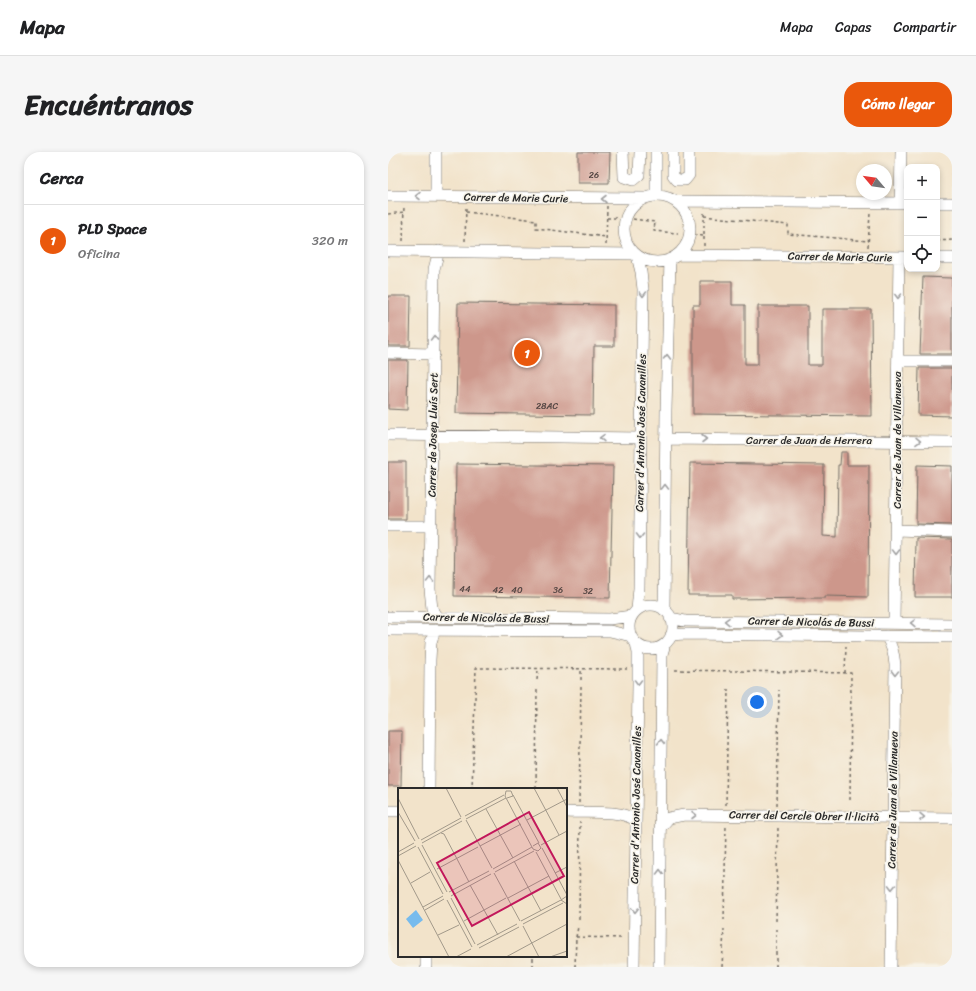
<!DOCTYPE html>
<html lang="es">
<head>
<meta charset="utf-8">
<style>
  body { margin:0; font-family:Sriracha,sans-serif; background:#f6f6f6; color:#202124 }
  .controls { position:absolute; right:12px; top:12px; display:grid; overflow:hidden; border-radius:8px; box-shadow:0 2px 6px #0003 }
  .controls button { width:36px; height:36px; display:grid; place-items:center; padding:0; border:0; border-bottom:1px solid #e0e0e0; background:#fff; color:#202124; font:20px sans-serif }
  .compass { position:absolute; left:468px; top:12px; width:36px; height:36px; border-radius:50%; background:#fff; box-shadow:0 2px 6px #0003; rotate:299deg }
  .you { position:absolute; left:369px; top:550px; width:14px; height:14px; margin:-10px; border:3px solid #fff; border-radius:50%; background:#1a73e8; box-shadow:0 0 0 6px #1a73e833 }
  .badge { display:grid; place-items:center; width:26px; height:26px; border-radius:50%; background:#ea580c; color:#fff; font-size:13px; font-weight:700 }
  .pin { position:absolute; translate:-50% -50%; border:2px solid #fff; box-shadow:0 1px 4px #0006 }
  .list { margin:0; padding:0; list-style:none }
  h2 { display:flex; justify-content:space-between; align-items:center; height:52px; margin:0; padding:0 16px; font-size:17px }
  h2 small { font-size:13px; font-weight:400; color:#757577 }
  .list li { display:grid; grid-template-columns:26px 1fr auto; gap:12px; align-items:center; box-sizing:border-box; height:72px; padding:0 16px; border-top:1px solid #e0e0e0 }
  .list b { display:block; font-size:15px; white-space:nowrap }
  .list p { margin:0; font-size:13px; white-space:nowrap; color:#757577 }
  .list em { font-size:13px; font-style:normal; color:#757577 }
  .icon { flex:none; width:22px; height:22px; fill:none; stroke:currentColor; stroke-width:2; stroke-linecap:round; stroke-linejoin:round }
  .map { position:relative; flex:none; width:564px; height:815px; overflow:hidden; border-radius:16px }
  header { display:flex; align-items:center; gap:24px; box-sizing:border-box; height:56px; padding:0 20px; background:#fff; border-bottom:1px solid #e0e0e0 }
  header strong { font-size:19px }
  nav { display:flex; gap:22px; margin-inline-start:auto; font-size:14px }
  .intro { display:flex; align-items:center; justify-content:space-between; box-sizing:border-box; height:96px; padding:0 24px }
  h1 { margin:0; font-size:28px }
  .button { padding:10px 18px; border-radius:16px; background:#ea580c; color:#fff; font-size:14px; font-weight:700 }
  main { display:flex; gap:24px; padding:0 24px }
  aside { flex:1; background:#fff; border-radius:16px; box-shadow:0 2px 6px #0003 }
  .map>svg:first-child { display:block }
</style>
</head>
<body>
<header>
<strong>Mapa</strong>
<nav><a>Mapa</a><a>Capas</a><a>Compartir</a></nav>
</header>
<div class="intro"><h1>Encuéntranos</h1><a class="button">Cómo llegar</a></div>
<main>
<aside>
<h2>Cerca<small></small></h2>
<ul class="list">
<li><span class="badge">1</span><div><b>PLD Space</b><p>Oficina</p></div><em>320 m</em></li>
</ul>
</aside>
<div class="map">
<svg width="564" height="815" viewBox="0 0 564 815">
  <rect width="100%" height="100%" fill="#f7f3e8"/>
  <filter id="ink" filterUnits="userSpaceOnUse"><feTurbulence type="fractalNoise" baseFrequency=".025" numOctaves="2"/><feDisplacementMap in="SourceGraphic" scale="8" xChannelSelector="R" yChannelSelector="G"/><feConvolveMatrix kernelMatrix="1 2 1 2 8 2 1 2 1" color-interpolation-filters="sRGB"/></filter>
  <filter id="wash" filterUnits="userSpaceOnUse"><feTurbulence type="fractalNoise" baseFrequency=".012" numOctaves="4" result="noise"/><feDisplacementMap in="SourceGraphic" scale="16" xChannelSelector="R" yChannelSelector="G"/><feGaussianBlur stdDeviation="0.9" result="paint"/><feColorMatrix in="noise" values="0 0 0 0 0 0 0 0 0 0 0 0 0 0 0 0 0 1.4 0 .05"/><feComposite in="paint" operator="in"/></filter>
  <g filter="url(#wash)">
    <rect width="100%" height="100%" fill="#f2e3ca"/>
    <g id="blocks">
      <!-- building -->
      <path fill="#cd978b" d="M190,0H222L221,31H190Z
        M535,125L564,126V202H532Z
        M312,129H344V153H357V212H370V154H420V213H434V157H483L484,264L305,262V153H312Z
        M0,144H23L22,194H0Z
        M70,151L226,153V194H206L205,263L68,261Z
        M0,208H20L19,258L0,257Z
        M531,216H564V264L530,263Z
        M453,300H459V313H481L480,445L437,444V446L344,447V443H300L302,311L436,313L435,384L449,385L450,313H452Z
        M0,310H18V367H0Z
        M68,312L225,314L222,446L66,444Z
        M529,313L564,314V373L528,372Z
        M528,386L564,387V445H527Z
        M0,579H14L13,634H0Z"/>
    </g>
  </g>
  <g filter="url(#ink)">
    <use href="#blocks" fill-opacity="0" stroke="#716b63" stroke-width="1"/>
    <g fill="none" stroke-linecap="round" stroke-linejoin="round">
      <defs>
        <path id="minor" d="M235,0L236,25L245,28L251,23L252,0
          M285,0V23L289,28H297L301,23V0
          M236 77a33 33 0 1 1 66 0a33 33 0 1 1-66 0Z
          M0,44L255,46
          M48,44V0
          M268,44V0
          M288,49L519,51
          M512,51L513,0
          M549,51H564
          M0,99L246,102
          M289,103L519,105
          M549,106H564
          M0,201L46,202
          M510,209H564
          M0,283L253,286
          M277,287L564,290
          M0,374H43
          M508,378L564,380
          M241 475a22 22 0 1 1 44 0a22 22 0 1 1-44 0Z
          M249,458L251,436L255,137L253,120L249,104
          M276,458L278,258L282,107
          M0,465L222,467L243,464
          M50,465L44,457L42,437L46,117L51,99
          M282,466L297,469L564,472
          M506,471L511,105
          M0,478L222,479L243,484
          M283,483L296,482L564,485
          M498,484C504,493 506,501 507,513L503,815
          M41,637L42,508L43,490L47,478
          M0,659H11
          M178,660C196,661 235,657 248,669
          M272,676L281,666L296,663L564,666
          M38,804V815
          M246,815L250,532V501L248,491
          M271,815L274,502L277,492"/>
      </defs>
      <!-- minor casing -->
      <use href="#minor" stroke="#716b63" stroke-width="12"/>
      <!-- path -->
      <path stroke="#716b63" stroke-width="1.5" stroke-dasharray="3 3" stroke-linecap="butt" d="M78,60L148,68V76L218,85
        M0,62L16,60
        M316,64L400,73V82L481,89
        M219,66H228
        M245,67L267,70L266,79L290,81
        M306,83L316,84
        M15,89L16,53
        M77,89L78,55
        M549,89L564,88
        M218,93L219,54
        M316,94V60
        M480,95L482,61
        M287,518L463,521L462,651
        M457,521L458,494
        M149,528L150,518
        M193,528V518
        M84,637L88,516L239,517
        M148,637L149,535
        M191,651L193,535
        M338,653L340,537
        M389,653L391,538
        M191,767L192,670
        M336,768L338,672
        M388,769L390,675
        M188,785L234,786
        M145,815V804
        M187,815L188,785L190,775
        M334,815L336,777
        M388,815V777"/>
      <!-- minor -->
      <use href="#minor" stroke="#fff" stroke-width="11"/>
    </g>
    <!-- one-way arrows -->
    <defs><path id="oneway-chevron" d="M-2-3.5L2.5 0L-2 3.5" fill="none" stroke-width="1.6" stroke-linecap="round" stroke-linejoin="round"/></defs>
    <g stroke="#a0a0a0">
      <use href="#oneway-chevron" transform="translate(30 44) rotate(-180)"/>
      <use href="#oneway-chevron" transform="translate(216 47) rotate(-180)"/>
      <use href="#oneway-chevron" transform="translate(255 142) rotate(90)"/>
      <use href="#oneway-chevron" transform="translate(510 144) rotate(91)"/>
      <use href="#oneway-chevron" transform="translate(46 186) rotate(-90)"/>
      <use href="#oneway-chevron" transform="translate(279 205) rotate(-89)"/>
      <use href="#oneway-chevron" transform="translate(214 286) rotate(-179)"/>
      <use href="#oneway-chevron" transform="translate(316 287)"/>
      <use href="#oneway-chevron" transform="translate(530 289) rotate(1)"/>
      <use href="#oneway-chevron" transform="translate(277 335) rotate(-90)"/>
      <use href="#oneway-chevron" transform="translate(252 384) rotate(91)"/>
      <use href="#oneway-chevron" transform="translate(508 400) rotate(90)"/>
      <use href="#oneway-chevron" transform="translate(42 428) rotate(-89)"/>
      <use href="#oneway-chevron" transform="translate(339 469) rotate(-179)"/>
      <use href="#oneway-chevron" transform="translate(525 471) rotate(-179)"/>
      <use href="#oneway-chevron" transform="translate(392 483) rotate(1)"/>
      <use href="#oneway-chevron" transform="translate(507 521) rotate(91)"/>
      <use href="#oneway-chevron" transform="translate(250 530) rotate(90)"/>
      <use href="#oneway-chevron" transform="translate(273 590) rotate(-89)"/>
      <use href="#oneway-chevron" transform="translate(306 663)"/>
      <use href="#oneway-chevron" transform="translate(534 665) rotate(1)"/>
      <use href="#oneway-chevron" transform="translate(272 720) rotate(-90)"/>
      <use href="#oneway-chevron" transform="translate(504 735) rotate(91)"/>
      <use href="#oneway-chevron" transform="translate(247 758) rotate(91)"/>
    </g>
  </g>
  <g text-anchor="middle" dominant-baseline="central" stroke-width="3" stroke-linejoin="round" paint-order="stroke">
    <!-- number labels -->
    <g font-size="9" fill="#544643">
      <text x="206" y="23">26</text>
      <text x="159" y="254">28AC</text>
      <text x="77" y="437">44</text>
      <text x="110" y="438">42</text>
      <text x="129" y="438">40</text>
      <text x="170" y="438">36</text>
      <text x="200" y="439">32</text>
    </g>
    <!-- street labels -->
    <g font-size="11" fill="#2b2b2b" stroke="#f7f3e8">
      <text transform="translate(128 46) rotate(1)">Carrer de Marie Curie</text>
      <text transform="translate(452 105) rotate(1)">Carrer de Marie Curie</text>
      <text transform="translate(253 281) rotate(-89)">Carrer d'Antonio José Cavanilles</text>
      <text transform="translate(45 283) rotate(-89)">Carrer de Josep Lluís Sert</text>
      <text x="421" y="288">Carrer de Juan de Herrera</text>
      <text transform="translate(509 288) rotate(-90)">Carrer de Juan de Villanueva</text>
      <text transform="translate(98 466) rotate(1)">Carrer de Nicolás de Bussi</text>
      <text transform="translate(423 470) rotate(1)">Carrer de Nicolás de Bussi</text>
      <text transform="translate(505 648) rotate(-89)">Carrer de Juan de Villanueva</text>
      <text transform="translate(248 653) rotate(-89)">Carrer d'Antonio José Cavanilles</text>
      <text transform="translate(416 664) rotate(1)">Carrer del Cercle Obrer Il·licità</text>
    </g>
  </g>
  <!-- overview -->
  <g transform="translate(10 636)">
    <rect width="169" height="169" fill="#f2e3ca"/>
    <path d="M18,122L25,132L15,140L8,131Z" fill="#77bbed"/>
    <path fill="none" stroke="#a2998a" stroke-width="1" d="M48,0L63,29M136,0L161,47M159,0L169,19M115,7L141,55M0,10L21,51M109,10L115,8L113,3H108L107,8L135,61L140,63L143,60L140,55L135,58M88,21L115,70M0,24L17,53M67,28L106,7M68,31L108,10M68,32L94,80M129,32L169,11M43,45L46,46L71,94M23,52L63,30M24,55L64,33M24,57L49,104M143,57L169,43M82,58L123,36M20,59L45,106M144,60L169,107M0,64L16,55M138,64L163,111M0,68L18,58M0,72L51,169M116,73L143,123M39,81L80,59M95,81L134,59M97,84L136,63M96,85L122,133M157,85L169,79M13,95L32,84M72,97L100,147M51,104L91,83M53,108L93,86M169,108L163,112L169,116M53,110L77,156M110,110L151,88M49,112L74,159M25,119L45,108M27,122L46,111M66,133L108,110M123,133L163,112M125,136L165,115M125,138L141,169M40,147L61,137M79,157L119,136M81,160L121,139M58,169L73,161M108,169L169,136M152,169L169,163"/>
    <path fill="#c2185b" fill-opacity="0.15" stroke="#c2185b" stroke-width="2" d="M131,24L166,88L74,138L39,75Z"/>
    <rect width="169" height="169" fill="none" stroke="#2b2b2b" stroke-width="2"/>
  </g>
</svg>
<div class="controls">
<button>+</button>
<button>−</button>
<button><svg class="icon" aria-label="locate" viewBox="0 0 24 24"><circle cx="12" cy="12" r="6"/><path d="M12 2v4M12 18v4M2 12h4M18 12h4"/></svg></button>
</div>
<svg class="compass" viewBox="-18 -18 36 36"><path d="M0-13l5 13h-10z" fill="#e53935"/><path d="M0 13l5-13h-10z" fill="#757577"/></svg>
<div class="you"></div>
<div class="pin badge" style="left:139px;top:201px">1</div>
</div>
</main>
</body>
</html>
